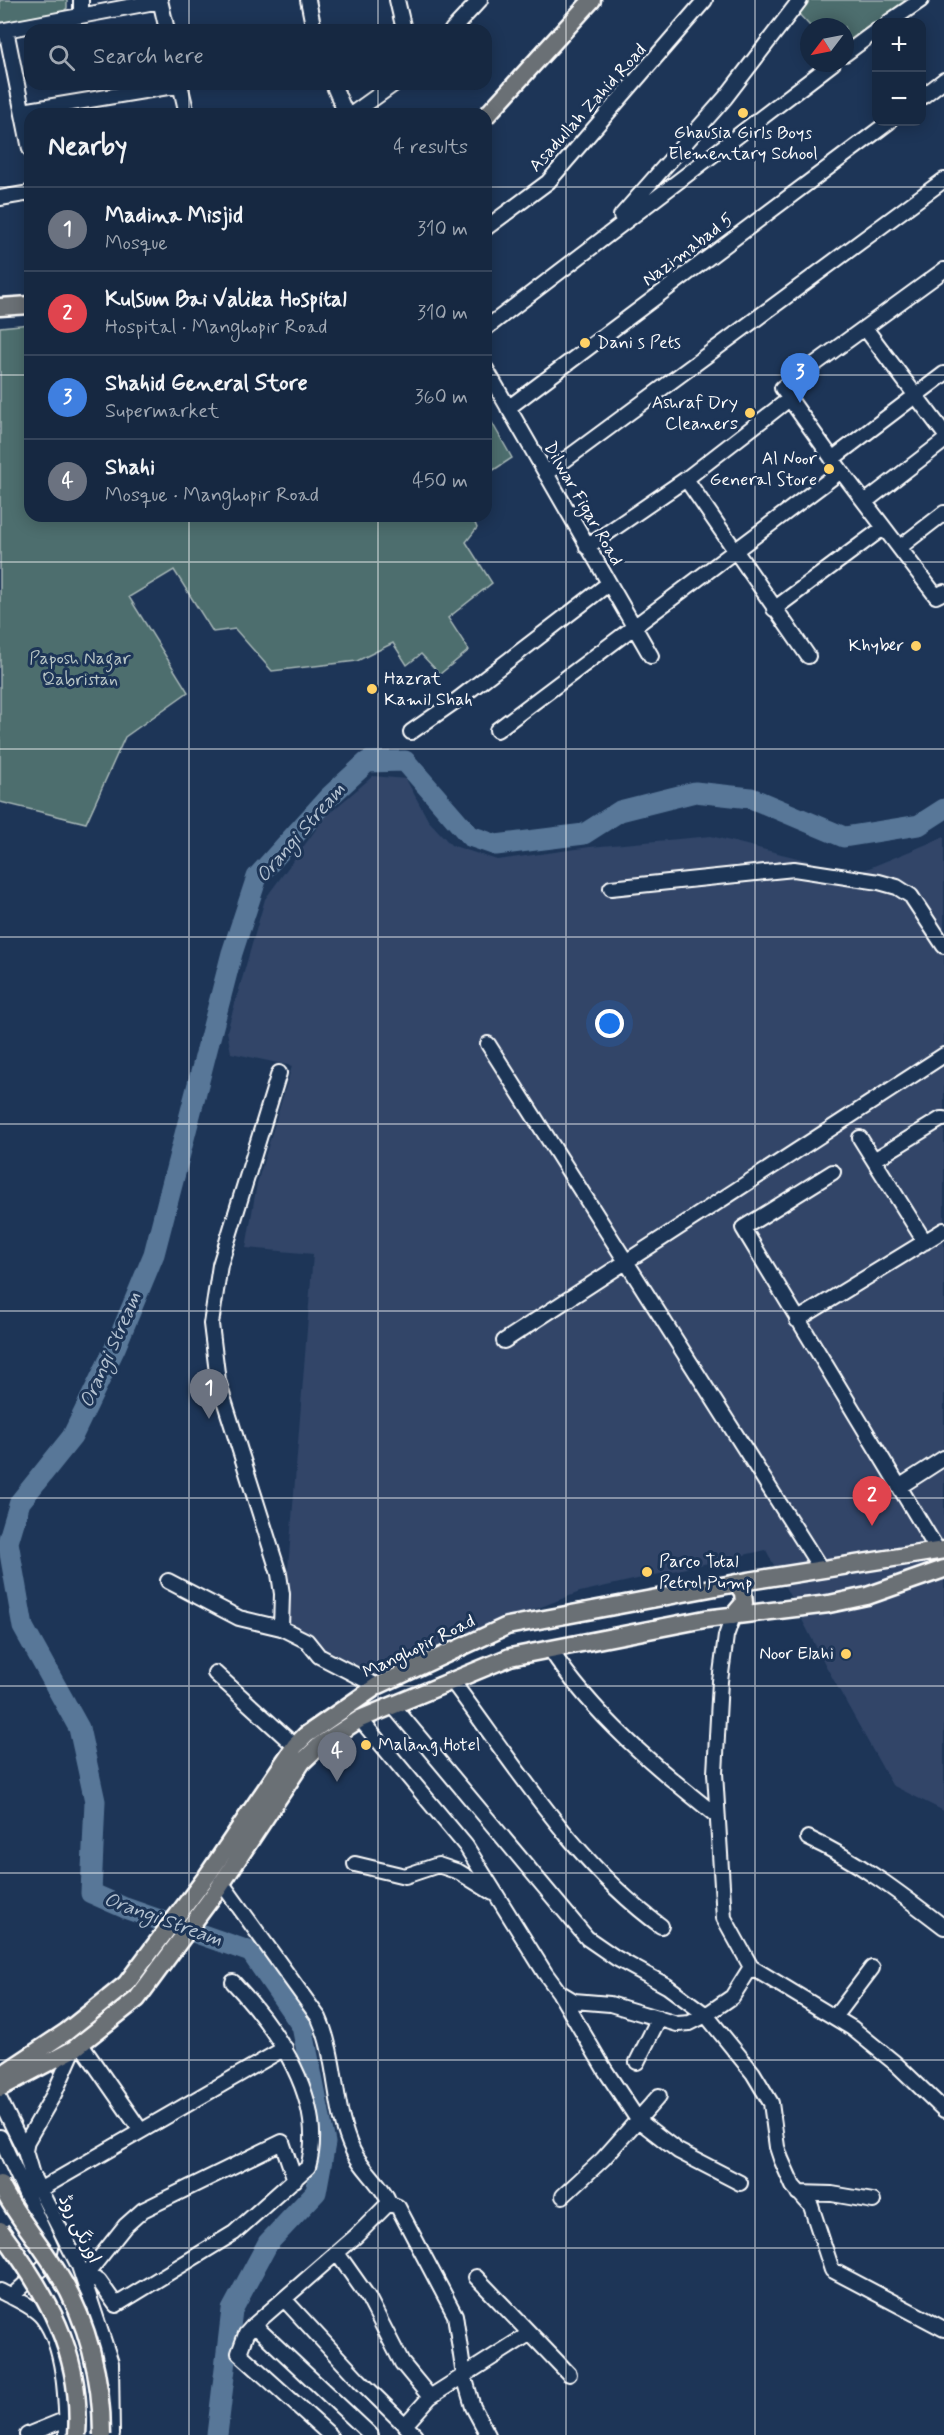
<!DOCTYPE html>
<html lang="en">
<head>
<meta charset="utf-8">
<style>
  body { margin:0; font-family:Mynerve,"Playpen Sans Arabic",sans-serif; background:#23344c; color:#f1f3f6 }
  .controls { position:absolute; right:18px; top:18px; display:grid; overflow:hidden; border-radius:12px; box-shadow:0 3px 15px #0003 }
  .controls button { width:54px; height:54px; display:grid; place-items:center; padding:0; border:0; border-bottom:2px solid #35445a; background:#162841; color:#f1f3f6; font:30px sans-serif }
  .compass { position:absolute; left:800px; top:18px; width:54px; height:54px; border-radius:50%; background:#162841; box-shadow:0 3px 15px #0003; rotate:238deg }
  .you { position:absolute; left:610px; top:1024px; width:21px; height:21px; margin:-15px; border:4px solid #fff; border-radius:50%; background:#1a73e8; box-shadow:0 0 0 9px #1a73e833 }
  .badge { display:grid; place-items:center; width:39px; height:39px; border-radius:50%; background:#db2777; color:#fff; font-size:20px; font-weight:700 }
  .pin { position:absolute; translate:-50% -50px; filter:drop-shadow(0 2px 3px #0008) }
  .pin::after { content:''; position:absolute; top:32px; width:21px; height:18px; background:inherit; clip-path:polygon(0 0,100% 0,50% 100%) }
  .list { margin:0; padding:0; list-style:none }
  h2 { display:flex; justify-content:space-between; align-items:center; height:78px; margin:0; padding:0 24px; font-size:26px }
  h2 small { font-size:20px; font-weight:400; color:#9ea6b1 }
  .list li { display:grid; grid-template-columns:39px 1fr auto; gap:18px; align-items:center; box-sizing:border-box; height:84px; padding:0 24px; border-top:2px solid #35445a }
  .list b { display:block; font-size:22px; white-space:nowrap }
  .list p { margin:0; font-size:20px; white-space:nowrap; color:#9ea6b1 }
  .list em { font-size:20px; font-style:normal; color:#9ea6b1 }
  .icon { flex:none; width:33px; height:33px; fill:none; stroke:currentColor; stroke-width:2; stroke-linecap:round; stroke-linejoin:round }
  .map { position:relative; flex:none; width:944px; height:2435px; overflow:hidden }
  .search { position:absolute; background:#162841; box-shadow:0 3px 15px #0003; left:24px; top:24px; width:468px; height:66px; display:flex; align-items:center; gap:15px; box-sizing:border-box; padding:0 21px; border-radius:18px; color:#9ea6b1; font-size:22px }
  .panel { position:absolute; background:#162841; box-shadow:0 3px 15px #0003; left:24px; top:108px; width:468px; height:414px; border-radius:18px }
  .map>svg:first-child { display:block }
</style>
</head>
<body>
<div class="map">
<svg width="944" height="2435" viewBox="0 0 944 2435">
  <rect width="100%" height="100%" fill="#1d3557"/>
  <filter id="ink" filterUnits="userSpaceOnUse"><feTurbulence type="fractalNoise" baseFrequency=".0167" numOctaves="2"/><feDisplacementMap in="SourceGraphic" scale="12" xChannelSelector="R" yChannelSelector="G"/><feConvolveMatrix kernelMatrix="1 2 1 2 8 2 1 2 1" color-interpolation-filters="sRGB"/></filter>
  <g filter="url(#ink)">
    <!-- built -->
    <path fill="#304568" d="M373,776L406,779L428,820L451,845L497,860L590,847L711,836L857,873L944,837V1811L892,1785L827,1668L766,1550L580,1592L423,1652L373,1680L283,1631L313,1254L246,1248L257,1183L292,1066L231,1053L227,1031L265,899L325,817Z"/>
    <!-- green -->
    <path fill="#4d6e6e" stroke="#a6b6b6" stroke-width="1.5" d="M0,0H67V8L63,12L0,23Z
      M800,0H921L889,22H876V31L845,54V27H811L794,9Z
      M30,324V516H472L477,528L466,542L492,583L448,618L469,650L440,674L421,654L407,665L393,643L357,661L272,671L235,629L213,632L174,570L129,597L188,692L125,737L86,823L0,802V327Z
      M486,412L512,458L486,475Z"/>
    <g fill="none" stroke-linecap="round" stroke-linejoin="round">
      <!-- river -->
      <path stroke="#587798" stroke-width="21" d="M217,2435L232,2310L268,2243L316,2192L325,2143L302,2026L251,1952L125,1908L91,1893L95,1801L79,1728L23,1627L8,1542L20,1502L72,1437L115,1348L154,1254L232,953L257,877L328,798L367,762L405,761L470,836L496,845L584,834L620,811L695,792L751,798L844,837L919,825L944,809"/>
      <defs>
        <path id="minor" d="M160,0L167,30
          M308,0L314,30
          M397,0L404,30
          M81,16V0
          M889,22L921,0
          M6,30L30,149
          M452,30L480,0
          M0,31L160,1
          M845,54L876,31
          M180,84L187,114
          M333,84L346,114
          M922,97L944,80
          M23,111L180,85
          M352,114L394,84
          M0,198L30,193
          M621,216L725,98L800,0
          M486,228L548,182L705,0
          M944,270L782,388L841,471L936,596L944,592
          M486,328L833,63
          M865,328L944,433
          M486,369L651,656
          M508,408L889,122
          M832,459L944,374
          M546,474L944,180
          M686,479L808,656
          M865,502L944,441
          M587,547L686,479L788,400
          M900,547L944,513
          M774,609L883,528
          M497,730L841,471
          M411,732L457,700L608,584
          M611,888L794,869L879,882L897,887L911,896L944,946
          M488,1044L821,1569
          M279,1073L220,1265L211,1324L218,1381L279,1574L282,1594L281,1628
          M860,1138L925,1242
          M874,1160L941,1119H944
          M833,1172L743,1228L938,1551
          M797,1320L944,1230
          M504,1341L944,1055
          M899,1487L944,1458
          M168,1581L239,1618L281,1628L307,1641L319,1656L377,1686
          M733,1616L726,1636L720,1681L715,1773L724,1918L751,1967L852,2028L895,2063L944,2110
          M550,1649C594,1716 655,1767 717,1816
          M215,1673L295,1746
          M452,1681C515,1765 576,1865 661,1926
          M394,1707L587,1938L616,1958L667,1986L706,2015L753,2073L771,2103L777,2147L781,2159L793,2186L811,2206L832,2270L944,2329
          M360,1719L466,1846L545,1973L559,1992L574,2001L610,2004L677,2024L690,2023L706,2015L732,1997L751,1967
          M808,1838C858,1861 900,1893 944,1927
          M355,1864L405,1876L438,1865L459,1872L493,1893
          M221,1882L319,2018C338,2060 333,2110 353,2151C362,2169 385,2188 389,2203L356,2236L254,2325L246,2334L239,2353L330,2435
          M560,1994L605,2070L638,2120L678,2151L740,2183
          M835,2017L872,1968
          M80,2043L141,2131
          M74,2049L54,2094L27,2141L25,2151L32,2175L79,2266L111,2363L112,2435
          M637,2062L659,2018
          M0,2100L25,2151
          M0,2137L51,2248L48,2263L11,2297
          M39,2190L285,2048
          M798,2193L832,2194L873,2201
          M563,2196L603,2159L659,2096
          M389,2203L398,2207L455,2315L464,2376L473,2407L488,2435
          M337,2253L368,2297L402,2363L430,2397
          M82,2273L99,2281L116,2305L234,2233L308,2167C327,2101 276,2028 233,1982
          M86,2275L125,2226L143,2210L282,2142L295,2180
          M476,2277L569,2374
          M0,2291C13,2298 34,2306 43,2318C65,2347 66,2400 67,2435
          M284,2299L359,2380L415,2435
          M254,2325L371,2435
          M405,2425L430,2397L529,2334
          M27,2435L59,2422"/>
        <path id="major" d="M486,116L592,0
          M0,307L30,305
          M733,1616L744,1603L743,1592L736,1583
          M0,2076L66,2032L126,1984L207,1876L295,1746L306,1735L377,1686L507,1626L748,1581L944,1550
          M0,2088L74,2049L137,1999L218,1889L302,1762L320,1745L360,1719L510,1657L705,1619L829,1604L867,1596L944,1569"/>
      </defs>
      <!-- minor casing -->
      <use href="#minor" stroke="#fff" stroke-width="18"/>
      <!-- major casing -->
      <use href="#major" stroke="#fff" stroke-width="21"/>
      <!-- minor -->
      <use href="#minor" stroke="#1d3557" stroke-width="14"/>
      <!-- major -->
      <use href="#major" stroke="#6b6f75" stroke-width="16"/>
      <defs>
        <path id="major-bridge" d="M0,2184C16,2217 40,2242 58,2273C88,2321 102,2379 102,2435
          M0,2230C46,2292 83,2354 77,2435"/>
      </defs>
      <!-- major-bridge casing -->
      <use href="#major-bridge" stroke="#fff" stroke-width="21" stroke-linecap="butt"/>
      <!-- major-bridge -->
      <use href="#major-bridge" stroke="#6b6f75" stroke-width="16"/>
    </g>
  </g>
  <!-- grid -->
  <path fill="none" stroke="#fff" stroke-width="1.5" stroke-opacity="0.55" d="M189,0V30M378,0V30M566,0V2435M755,0V2435M189,84V114M378,84V114M0,187H30M486,187H944M0,375H30M486,375H944M189,516V2435M378,516V2435M0,562H944M0,749H944M0,937H944M0,1124H944M0,1311H944M0,1498H944M0,1686H944M0,1873H944M0,2060H944M0,2248H944"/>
  <!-- markers -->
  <g fill="#ffd166" stroke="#1d3557" stroke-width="2">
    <circle cx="743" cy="113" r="6"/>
    <circle cx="585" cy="343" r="6"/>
    <circle cx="750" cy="413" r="6"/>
    <circle cx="829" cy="469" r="6"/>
    <circle cx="916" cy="646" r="6"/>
    <circle cx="372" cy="689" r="6"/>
    <circle cx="647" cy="1572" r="6"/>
    <circle cx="846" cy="1654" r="6"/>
    <circle cx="366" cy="1745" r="6"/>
  </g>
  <g text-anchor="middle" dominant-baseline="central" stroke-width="6" stroke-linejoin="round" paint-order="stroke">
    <!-- street labels -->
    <g font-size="18" fill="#fff" stroke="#1d3557">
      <text transform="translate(588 108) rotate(-48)">Asadullah Zahid Road</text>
      <text transform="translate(688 250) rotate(-37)">Nazimabad 5</text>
      <text transform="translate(583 504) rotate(60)">Dilwar Figar Road</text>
      <text transform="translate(419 1647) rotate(-26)">Manghopir Road</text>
      <text transform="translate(79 2229) rotate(64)">اورنگی روڈ</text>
    </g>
    <!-- poi labels -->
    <g font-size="18" fill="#fff" stroke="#1d3557" text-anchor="start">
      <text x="743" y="133" text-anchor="middle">Ghausia Girls Boys<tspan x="743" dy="21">Elementary School</tspan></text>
      <text x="597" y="343">Dani s Pets</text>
      <text x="738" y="403" text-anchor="end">Ashraf Dry<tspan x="738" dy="21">Cleaners</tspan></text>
      <text x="817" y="459" text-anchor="end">Al Noor<tspan x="817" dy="21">General Store</tspan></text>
      <text x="904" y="646" text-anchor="end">Khyber</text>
      <text x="384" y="679">Hazrat<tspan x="384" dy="21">Kamil Shah</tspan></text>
      <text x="659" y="1562">Parco Total<tspan x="659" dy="21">Petrol Pump</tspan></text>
      <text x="834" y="1654" text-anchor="end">Noor Elahi</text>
      <text x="378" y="1745">Malang Hotel</text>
    </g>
    <!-- park labels -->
    <g font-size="18" fill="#b8c5c5" stroke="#1d3557">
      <text x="80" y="659">Paposh Nagar<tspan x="80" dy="21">Qabristan</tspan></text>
    </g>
    <!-- water labels -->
    <g font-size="20" font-style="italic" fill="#b4c2d1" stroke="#1d3557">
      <text transform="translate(301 833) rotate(-49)">Orangi Stream</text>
      <text transform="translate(111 1350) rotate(-66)">Orangi Stream</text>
      <text transform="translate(163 1920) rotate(20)">Orangi Stream</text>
    </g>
  </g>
</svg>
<div class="controls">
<button>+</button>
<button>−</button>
</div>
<svg class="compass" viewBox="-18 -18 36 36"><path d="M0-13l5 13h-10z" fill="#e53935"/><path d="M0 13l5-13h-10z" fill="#9ea6b1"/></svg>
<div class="you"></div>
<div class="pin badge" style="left:209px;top:1419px;background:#6b7280">1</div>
<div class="pin badge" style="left:872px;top:1526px;background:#e0444e">2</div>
<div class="pin badge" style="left:800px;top:403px;background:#3f7fe0">3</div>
<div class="pin badge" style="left:337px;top:1782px;background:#6b7280">4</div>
<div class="search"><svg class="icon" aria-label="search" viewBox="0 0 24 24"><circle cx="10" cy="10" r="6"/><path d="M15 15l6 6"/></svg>Search here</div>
<section class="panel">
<h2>Nearby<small>4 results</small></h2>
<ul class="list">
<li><span class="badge" style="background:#6b7280">1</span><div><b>Madina Misjid</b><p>Mosque</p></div><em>310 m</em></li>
<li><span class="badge" style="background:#e0444e">2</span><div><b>Kulsum Bai Valika Hospital</b><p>Hospital · Manghopir Road</p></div><em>310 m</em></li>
<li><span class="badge" style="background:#3f7fe0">3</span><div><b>Shahid General Store</b><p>Supermarket</p></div><em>360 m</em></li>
<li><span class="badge" style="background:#6b7280">4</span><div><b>Shahi</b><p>Mosque · Manghopir Road</p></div><em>450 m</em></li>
</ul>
</section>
</div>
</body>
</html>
